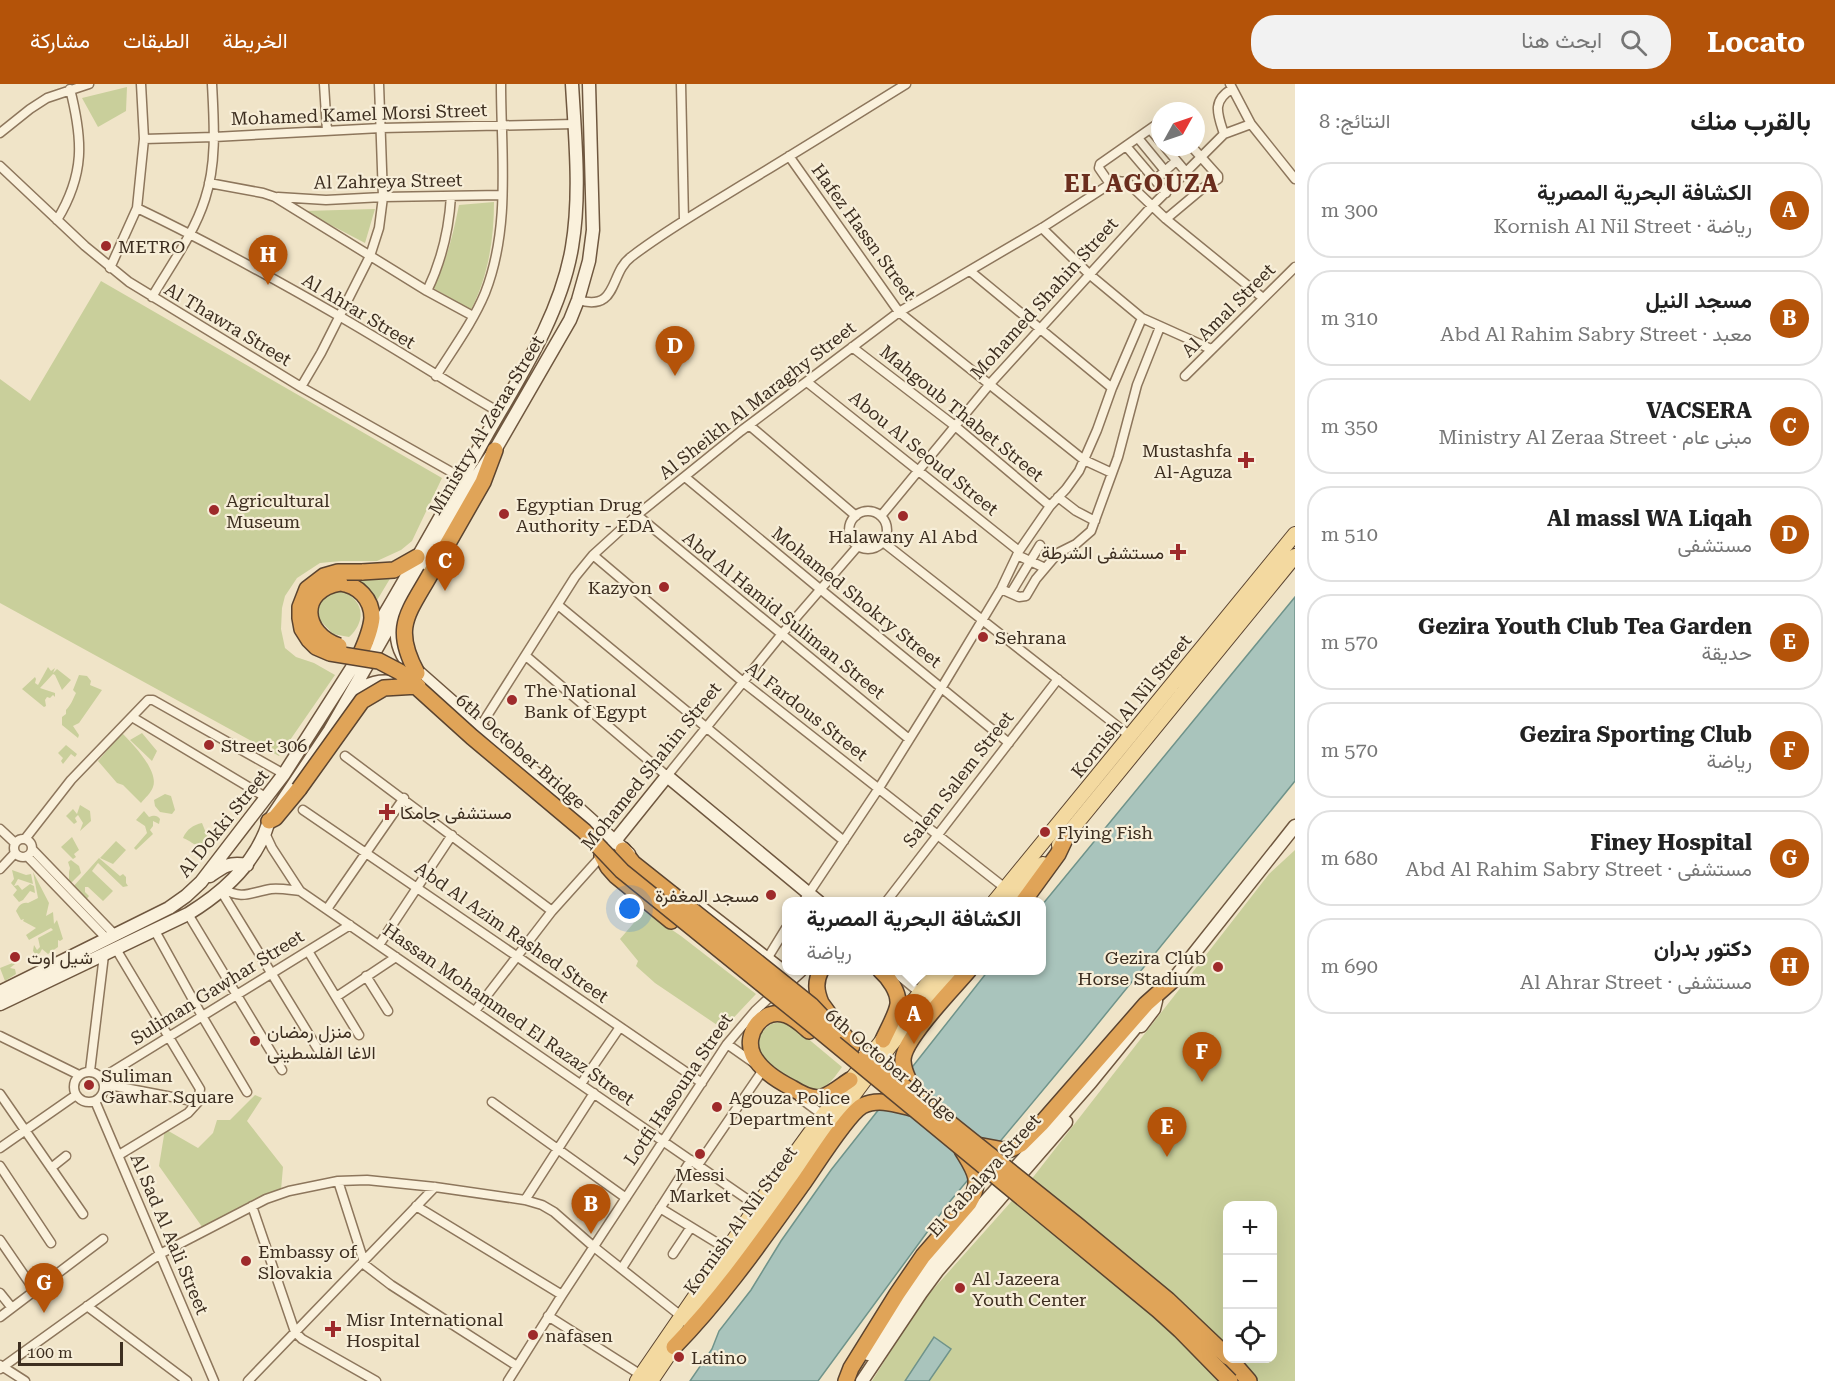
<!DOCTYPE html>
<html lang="ar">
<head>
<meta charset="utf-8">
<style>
  body { margin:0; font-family:"Roboto Serif",Vazirmatn,serif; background:#f2f2f2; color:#222; direction:rtl }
  .controls { position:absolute; right:18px; bottom:18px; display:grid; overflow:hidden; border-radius:12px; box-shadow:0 6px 24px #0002 }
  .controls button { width:54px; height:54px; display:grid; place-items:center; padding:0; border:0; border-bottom:2px solid #e0e0e0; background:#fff; color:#222; font:30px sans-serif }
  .compass { position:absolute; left:1151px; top:18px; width:54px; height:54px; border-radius:50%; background:#fff; box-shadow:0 6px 24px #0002; rotate:50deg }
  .scale { position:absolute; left:18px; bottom:15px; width:105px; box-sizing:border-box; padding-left:6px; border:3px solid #3d2e20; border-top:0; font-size:16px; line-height:21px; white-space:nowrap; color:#3d2e20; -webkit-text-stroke:4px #f7eed8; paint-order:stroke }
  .you { position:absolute; left:630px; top:825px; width:21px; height:21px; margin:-15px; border:4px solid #fff; border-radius:50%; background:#1a73e8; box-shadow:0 0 0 9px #1a73e833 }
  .badge { display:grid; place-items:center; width:39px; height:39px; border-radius:50%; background:#b45309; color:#fff; font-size:20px; font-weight:700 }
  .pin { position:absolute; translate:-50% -50px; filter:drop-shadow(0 2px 3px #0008) }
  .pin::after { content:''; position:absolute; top:32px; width:21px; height:18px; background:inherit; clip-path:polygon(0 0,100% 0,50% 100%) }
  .popup { position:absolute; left:782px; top:813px; width:264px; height:78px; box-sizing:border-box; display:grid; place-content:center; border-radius:12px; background:#fff; filter:drop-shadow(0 2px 4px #0005); font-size:20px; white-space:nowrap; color:#767676 }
  .popup b { font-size:22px; color:#222 }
  .popup::after { content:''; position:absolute; left:50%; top:100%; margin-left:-12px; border:12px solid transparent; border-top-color:#fff }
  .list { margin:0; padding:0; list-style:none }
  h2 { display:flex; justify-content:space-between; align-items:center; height:78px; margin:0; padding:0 24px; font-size:26px }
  h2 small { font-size:20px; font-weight:400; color:#767676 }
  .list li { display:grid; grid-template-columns:39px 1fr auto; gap:18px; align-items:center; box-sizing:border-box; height:96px; margin:0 12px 12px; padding:0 12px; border:2px solid #e0e0e0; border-radius:24px }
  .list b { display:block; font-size:22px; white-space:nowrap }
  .list p { margin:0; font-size:20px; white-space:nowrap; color:#767676 }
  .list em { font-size:20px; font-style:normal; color:#767676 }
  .icon { flex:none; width:33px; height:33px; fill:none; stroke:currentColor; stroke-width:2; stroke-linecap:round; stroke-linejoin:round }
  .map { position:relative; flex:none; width:1295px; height:1297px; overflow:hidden; direction:ltr }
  header { display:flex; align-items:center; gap:36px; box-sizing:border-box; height:84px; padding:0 30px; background:#b45309; color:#fff }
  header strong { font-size:28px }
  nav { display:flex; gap:33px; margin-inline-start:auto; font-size:21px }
  .search { width:420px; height:54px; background:#f2f2f2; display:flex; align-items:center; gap:15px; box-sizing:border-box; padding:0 21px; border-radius:24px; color:#767676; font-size:22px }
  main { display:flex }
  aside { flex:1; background:#fff }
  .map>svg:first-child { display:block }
</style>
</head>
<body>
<header>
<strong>Locato</strong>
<div class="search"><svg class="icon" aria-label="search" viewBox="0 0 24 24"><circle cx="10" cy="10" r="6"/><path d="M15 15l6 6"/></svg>ابحث هنا</div>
<nav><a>الخريطة</a><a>الطبقات</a><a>مشاركة</a></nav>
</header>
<main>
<aside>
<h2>بالقرب منك<small>النتائج: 8</small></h2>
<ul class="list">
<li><span class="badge">A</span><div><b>الكشافة البحرية المصرية</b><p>رياضة · Kornish Al Nil Street</p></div><em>300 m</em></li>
<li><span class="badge">B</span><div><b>مسجد النيل</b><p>معبد · Abd Al Rahim Sabry Street</p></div><em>310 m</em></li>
<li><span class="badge">C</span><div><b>VACSERA</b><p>مبنى عام · Ministry Al Zeraa Street</p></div><em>350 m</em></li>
<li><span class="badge">D</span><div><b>Al massl WA Liqah</b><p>مستشفى</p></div><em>510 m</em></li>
<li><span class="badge">E</span><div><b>Gezira Youth Club Tea Garden</b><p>حديقة</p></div><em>570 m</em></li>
<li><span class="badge">F</span><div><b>Gezira Sporting Club</b><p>رياضة</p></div><em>570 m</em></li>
<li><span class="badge">G</span><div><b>Finey Hospital</b><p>مستشفى · Abd Al Rahim Sabry Street</p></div><em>680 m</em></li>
<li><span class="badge">H</span><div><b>دكتور بدران</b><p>مستشفى · Al Ahrar Street</p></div><em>690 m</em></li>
</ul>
</aside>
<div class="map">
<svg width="1295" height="1297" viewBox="0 0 1295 1297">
  <rect width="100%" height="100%" fill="#f0e4c8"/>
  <!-- green -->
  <path fill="#c9cf9b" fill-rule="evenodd" d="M127,3L126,27L98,43L82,14Z
    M494,118C494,156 488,192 471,226L433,204C447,176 453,151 459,121Z
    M375,125L365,159L304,127Z
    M101,197L442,394L412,457L401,466L377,477H341L320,479L297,494L285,512L282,524L281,545L285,564L296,573L314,579L335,591L279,672L0,519V295L30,317Z
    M391,493L376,518L359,496Z
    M341,507C364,515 367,537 349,553L333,550L317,533C316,516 326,509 341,507Z
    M48,583L51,587L55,584L53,589L57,585L71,596L62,606L55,591L53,590L40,604L55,609V613L53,611L50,614L47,613L45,616L46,622L44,623L22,605L35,593L36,595L35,599L38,601Z
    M79,591L87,592L91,597L90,601L102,606L79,639L73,642L79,651L78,654L62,641V633L66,630V626C71,621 73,615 76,609L73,606Z
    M122,649C133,660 159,687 153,703C151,709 145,714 141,719L123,701L117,699L98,677Z
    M142,649L157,667L152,677L130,656Z
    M66,661L77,670L75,673L71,670L63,680L61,677L63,674L58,669Z
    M165,710L171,712L175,726L172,730L160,728L155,722L154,716Z
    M80,721L90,727L91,737L80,747L83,739L78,731L75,734L77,738L74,740L66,732L73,725L77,730Z
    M144,727L149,733C154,731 157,731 160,735L159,740L153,737V742L150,746L153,750L136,766L134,764L147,749L145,742L136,736Z
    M202,739L208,754L202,762C191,761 192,757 183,754C187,745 193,741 202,739Z
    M72,753L79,766L74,770L76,773L73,775L61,763Z
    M116,757L126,766L113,780L100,774Z
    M1295,766V1297H872L920,1220L1034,1092L1269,790ZM1228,1122H1272V1274H1228Z
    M99,774L120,792L123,790L126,793V799L128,802L123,803L98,779L92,787L113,807L103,817L88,803H85V808L89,812L86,816L81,812L80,808L73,806L72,804Z
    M71,776L79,782L81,789L69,801V788L70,784L68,778Z
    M12,786L26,791L31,790L33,800L18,795L14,802L18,801L22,806L30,800L34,802L35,809L30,807L23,816L19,818L13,811L17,806L11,799L14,795Z
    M33,788L49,819L46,832L53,828L54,840L57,836L63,855L60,857L58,856V863L48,870L42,865L40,869L36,871L33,867L34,861L37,866L40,863L38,854L53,846L51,844L29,856L26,851L36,844L23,837L24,835L21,836L16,827C19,822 21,818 28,819L38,814Z
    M644,827L681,852L756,910L723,945L655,899L636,882L638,877L620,855Z
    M20,876L10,884L15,885L16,890L5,897L0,884Z
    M780,938L794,943L842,983C836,991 829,1003 818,1005C801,1008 768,983 760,969C757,963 758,957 759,950L771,940Z
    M255,1011L262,1014L247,1037L283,1083L281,1106L205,1147L159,1082L165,1045L198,1064L213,1049L217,1036H230Z"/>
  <!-- water -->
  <path fill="#a9c4bc" stroke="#6f938a" stroke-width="1.5" d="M1295,513V697L1083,958L947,1121L818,1297H690L712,1265L719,1247L751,1206L781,1157L831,1086L988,887L1042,886V821Z
    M934,1253L951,1265L929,1297H905Z"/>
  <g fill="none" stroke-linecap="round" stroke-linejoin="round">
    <defs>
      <path id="street" d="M324,0L327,47
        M681,0L684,136
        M1230,0L1251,40L1295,95
        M1150,45L1160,57
        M0,49L30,25L47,14L89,0
        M1224,50C1218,31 1211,17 1232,5
        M1138,54L1175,99
        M144,55L214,53L381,44L575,40
        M1126,62L1166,109
        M1165,63L1186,88
        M789,72L899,228L1084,376L1112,389
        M0,82L85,162L129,198L301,303L462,394
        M1155,96L1176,77
        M209,99L263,109L275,113L427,207L473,232
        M1110,100L1099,84L1100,80L1160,38
        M278,113L326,116L383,113L502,111
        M137,124C206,157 273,194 339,232C393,263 445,297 499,328
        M1166,135L1203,104L1218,95V92L1192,63
        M57,136C85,90 83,56 70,5
        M1042,144L1089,190L1142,234L1211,265
        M110,184L137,124L144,55L141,0
        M970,187L1112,304
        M427,207C442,176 449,146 451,112
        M152,213C170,182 194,150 205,115C217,79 214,38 212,0
        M578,216C619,228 609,189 631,173C666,146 705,124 742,101C797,68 851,34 906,0
        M852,263L955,342L1050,422
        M436,292C453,265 473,238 485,209C511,143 501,69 501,0
        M1185,292L1295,183
        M807,298L1019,467
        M301,303L321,269L370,172L379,144L383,113L379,0
        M749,341L856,432
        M685,393L820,505L1009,659
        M1058,413L1076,427L1095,437
        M849 446a19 19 0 1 1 38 0a19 19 0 1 1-38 0Z
        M637,431L909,655
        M881,432L989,301L1152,122L1224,50L1251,40
        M883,458L1130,652
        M593,471L743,598L1005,804
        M1017,471L1045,484
        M1001,505L1019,513L1026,512L1036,495L1058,469L1076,460L1091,447L1118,373L1137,301L1160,243
        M1011,509L1040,461
        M558,521L844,757
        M526,572L667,692L781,551L858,462
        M132,633L267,714
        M480,643L575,493L593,471L637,431L741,347L899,228L1042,144L1110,100L1116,97L1127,98L1166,135L1263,214
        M345,672L552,827
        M303,726L702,999
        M0,745L15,759
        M265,749L272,764L300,807
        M25,755L71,696L148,616H153L284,690
        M14 764a9 9 0 1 1 18 0a9 9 0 1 1-18 0Z
        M32,765L115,851
        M27,772L107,855
        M0,785L15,769
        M223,804C242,817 251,808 271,805C281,804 290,806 300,807L757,1122
        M221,807L319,967
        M803,818L879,704L942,603L1001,505L1019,467L1050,422L1066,405L1079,387L1097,346L1112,304L1142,234
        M886,818L1058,595
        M327,825L404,714
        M188,830L282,986
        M155,847L202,932L247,1008
        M379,861L452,751
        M116,865L200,1005L198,1018L188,1029L119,1071
        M308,867L359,951
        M767,875L786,844
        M892,886L920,909
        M366,892L388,927
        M336,913L396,873
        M475,927L552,827L614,758
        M0,952L79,991
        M727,960L754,979
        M90,987L104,871
        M74 1003a15 15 0 1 1 30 0a15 15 0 1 1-30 0Z
        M102,994L350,841
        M104,1000L198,1018
        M581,1000L620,943
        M0,1010L83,1130
        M800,1014L823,1031
        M95,1017L214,1297
        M492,1018L626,1114
        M0,1064L76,1011
        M698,1081L763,986
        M0,1082L51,1159
        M51,1084L66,1072
        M338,1097L365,1181L391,1201L517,1282
        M525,1116L594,1009
        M252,1122L295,1248L302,1255L376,1297
        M416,1122L562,1211
        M660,1124L727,1165
        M0,1156L35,1207
        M673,1170L691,1143
        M622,1184L691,1076
        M0,1209L12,1224
        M87,1222L187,1297
        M548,1232L641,1291
        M0,1233L103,1155
        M0,1281L25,1297
        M0,1285L160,1170L266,1115L289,1107L338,1097L367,1096L435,1103L525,1116L542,1121L554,1128L594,1163L681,1232
        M248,1297L435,1103
        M508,1297L562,1211L727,960L755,927L771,912"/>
      <path id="secondary" d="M399,532C395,550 396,562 406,577L508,667L568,715L629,770
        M371,553C411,487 448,419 486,352C519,294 561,230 572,163C581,110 575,53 572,0
        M353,609C368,599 380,595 398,599
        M614,758L667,692L819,818
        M210,792C224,782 229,778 247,781
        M703,825L792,894
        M1169,901L1295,742
        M779,906L801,886
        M0,908L169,824L186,812L201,798L284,690L362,568
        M0,920L188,830C224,808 257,778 269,737L330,646L466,408L495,366L570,236L578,216L589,177L593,146L589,0
        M1141,942L1154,925L1156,917
        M868,1270L918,1194L931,1178L1034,1063L1091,998L1144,933
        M862,1297L921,1209L938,1186L1066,1038"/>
      <path id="primary" d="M1059,761L1295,472
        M994,818L1295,450
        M1011,818L1043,780
        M690,1238L765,1130L890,962L953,886
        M637,1297L757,1122L823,1031L938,886
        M651,1297L680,1254"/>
      <path id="highway" d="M362,488L394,486L417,473
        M431,489L483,398L495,366
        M340,499C358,501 372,515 372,534C371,546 365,560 360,571
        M269,737L275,734L299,705
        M623,766L633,779L672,810
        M602,772L608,783L616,792L671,837
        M1023,818L1058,770L1066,753
        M821,886C815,898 816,907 821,919L852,962
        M880,886C889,894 899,908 898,920C897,929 887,947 883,956
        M809,947C802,941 795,934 786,931C763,923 743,950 753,971C760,985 778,997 792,1004C800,1009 812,1016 822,1013C832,1010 842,1001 850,996
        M920,1016C913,1004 904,991 903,977C902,956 954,904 969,886
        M977,1061L1004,1066L1011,1065L1021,1060L1041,1040L1146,920L1174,895
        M674,1263C723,1213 763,1155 804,1098C816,1081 847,1031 862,1022C878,1014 895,1020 911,1024
        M1229,1274L1249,1297
        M846,1297L851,1284L897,1210L923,1172L969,1119C983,1096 974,1086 962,1066"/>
    </defs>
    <!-- street casing -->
    <use href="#street" stroke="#8d765c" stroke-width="11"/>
    <!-- secondary casing -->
    <use href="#secondary" stroke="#6f573f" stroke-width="15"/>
    <!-- primary casing -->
    <use href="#primary" stroke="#5b4430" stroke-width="16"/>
    <!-- highway casing -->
    <use href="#highway" stroke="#5b4430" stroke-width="18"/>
    <!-- street -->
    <use href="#street" stroke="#faf1dc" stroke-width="8"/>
    <!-- secondary -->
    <use href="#secondary" stroke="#faf1dc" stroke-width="12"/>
    <!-- primary -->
    <use href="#primary" stroke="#f3d9a0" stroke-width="14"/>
    <!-- highway -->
    <use href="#highway" stroke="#e0a458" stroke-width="15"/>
    <defs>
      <path id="highway-bridge" d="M362,488H338L324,492L307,505L300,523V534L302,545L309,556L316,563L330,569L379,577L400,588L472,653L584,747L622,787L816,944L1158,1226L1180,1246L1230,1297
        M339,562C302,550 298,506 340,499
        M417,589C392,543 408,530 431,489
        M299,705L362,617L384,604L418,602
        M672,810L811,921L829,940L835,948
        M866,972L1076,1140L1168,1216L1228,1273"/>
    </defs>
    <!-- highway-bridge casing -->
    <use href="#highway-bridge" stroke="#5b4430" stroke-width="18" stroke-linecap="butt"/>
    <!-- highway-bridge -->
    <use href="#highway-bridge" stroke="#e0a458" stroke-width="15"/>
  </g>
  <!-- markers -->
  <g fill="#9e2a2b" stroke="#f7eed8" stroke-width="2">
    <circle cx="106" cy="162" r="6"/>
    <path d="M1243 367h6v6h6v6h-6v6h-6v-6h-6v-6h6z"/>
    <circle cx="214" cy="426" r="6"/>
    <circle cx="504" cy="430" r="6"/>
    <circle cx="903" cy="432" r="6"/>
    <path d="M1175 459h6v6h6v6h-6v6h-6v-6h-6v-6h6z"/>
    <circle cx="664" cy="503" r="6"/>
    <circle cx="983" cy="553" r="6"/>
    <circle cx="512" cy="616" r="6"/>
    <circle cx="209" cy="661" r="6"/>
    <path d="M384 719h6v6h6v6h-6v6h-6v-6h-6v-6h6z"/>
    <circle cx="1045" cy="748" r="6"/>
    <circle cx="771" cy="811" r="6"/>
    <circle cx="15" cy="873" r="6"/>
    <circle cx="1218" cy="883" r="6"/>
    <circle cx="255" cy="957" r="6"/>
    <circle cx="89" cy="1001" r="6"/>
    <circle cx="717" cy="1023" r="6"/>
    <circle cx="700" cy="1070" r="6"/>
    <circle cx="246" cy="1177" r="6"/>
    <circle cx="960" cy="1204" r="6"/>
    <path d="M330 1236h6v6h6v6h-6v6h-6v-6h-6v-6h6z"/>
    <circle cx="533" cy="1251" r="6"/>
    <circle cx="679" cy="1273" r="6"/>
  </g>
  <g text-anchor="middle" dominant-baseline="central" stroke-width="4.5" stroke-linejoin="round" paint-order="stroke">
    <!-- street labels -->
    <g font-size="18" fill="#3d2e20" stroke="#f7eed8">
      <text transform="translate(359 30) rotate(-2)">Mohamed Kamel Morsi Street</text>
      <text transform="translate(388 97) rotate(-1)">Al Zahreya Street</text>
      <text transform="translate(864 148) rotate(54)">Hafez Hassn Street</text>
      <text transform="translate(1044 214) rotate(-48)">Mohamed Shahin Street</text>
      <text transform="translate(1228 226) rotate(-45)">Al Amal Street</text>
      <text transform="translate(359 227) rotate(31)">Al Ahrar Street</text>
      <text transform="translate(228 240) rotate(31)">Al Thawra Street</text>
      <text transform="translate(757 316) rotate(-38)">Al Sheikh Al Maraghy Street</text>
      <text transform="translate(962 329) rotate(39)">Mahgoub Thabet Street</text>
      <text transform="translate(486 341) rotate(-59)">Ministry Al Zeraa Street</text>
      <text transform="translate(924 369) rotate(39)">Abou Al Seoud Street</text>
      <text transform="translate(857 513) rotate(39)">Mohamed Shokry Street</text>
      <text transform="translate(784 531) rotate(39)">Abd Al Hamid Suliman Street</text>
      <text transform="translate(1131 622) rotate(-51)">Kornish Al Nil Street</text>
      <text transform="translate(807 627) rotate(38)">Al Fardous Street</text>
      <text transform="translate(521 667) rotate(41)">6th October Bridge</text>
      <text transform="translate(651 682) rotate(-51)">Mohamed Shahin Street</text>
      <text transform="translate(958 695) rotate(-52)">Salem Salem Street</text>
      <text transform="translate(223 739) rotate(-51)">Al Dokki Street</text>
      <text transform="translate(512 848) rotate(35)">Abd Al Azim Rashed Street</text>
      <text transform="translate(217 903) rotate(-32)">Suliman Gawhar Street</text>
      <text transform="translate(509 930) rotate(35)">Hassan Mohammed El Razaz Street</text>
      <text transform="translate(891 981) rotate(40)">6th October Bridge</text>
      <text transform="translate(678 1005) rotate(-56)">Lotfi Hasouna Street</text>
      <text transform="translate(984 1091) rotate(-48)">El Gabalaya Street</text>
      <text transform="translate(740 1136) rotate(-54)">Kornish Al Nil Street</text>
      <text transform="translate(170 1150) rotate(67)">Al Sad Al Aali Street</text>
    </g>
    <!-- poi labels -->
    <g font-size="18" fill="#3d2e20" stroke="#f7eed8" text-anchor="start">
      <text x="118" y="162">METRO</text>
      <text x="1232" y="366" text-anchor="end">Mustashfa<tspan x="1232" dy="21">Al-Aguza</tspan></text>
      <text x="226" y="416">Agricultural<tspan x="226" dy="21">Museum</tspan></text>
      <text x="516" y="420">Egyptian Drug<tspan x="516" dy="21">Authority - EDA</tspan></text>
      <text x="903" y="452" text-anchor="middle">Halawany Al Abd</text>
      <text x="1164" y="468" text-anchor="end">مستشفى الشرطة</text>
      <text x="652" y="503" text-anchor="end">Kazyon</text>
      <text x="995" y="553">Sehrana</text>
      <text x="524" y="606">The National<tspan x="524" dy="21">Bank of Egypt</tspan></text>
      <text x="221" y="661">Street 306</text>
      <text x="400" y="728">مستشفى جامكا</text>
      <text x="1057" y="748">Flying Fish</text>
      <text x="759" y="811" text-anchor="end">مسجد المغفرة</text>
      <text x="27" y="873">شيل اوت</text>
      <text x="1206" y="873" text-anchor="end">Gezira Club<tspan x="1206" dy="21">Horse Stadium</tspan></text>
      <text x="267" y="947">منزل رمضان<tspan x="267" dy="21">الاغا الفلسطينى</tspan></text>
      <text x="101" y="991">Suliman<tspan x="101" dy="21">Gawhar Square</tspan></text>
      <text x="729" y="1013">Agouza Police<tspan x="729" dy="21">Department</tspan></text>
      <text x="700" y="1090" text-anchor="middle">Messi<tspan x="700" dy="21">Market</tspan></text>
      <text x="258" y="1167">Embassy of<tspan x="258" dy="21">Slovakia</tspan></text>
      <text x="972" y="1194">Al Jazeera<tspan x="972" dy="21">Youth Center</tspan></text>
      <text x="346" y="1235">Misr International<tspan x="346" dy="21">Hospital</tspan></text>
      <text x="545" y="1251">nafasen</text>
      <text x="691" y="1273">Latino</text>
    </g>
    <!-- district labels -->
    <g font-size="24" font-weight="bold" letter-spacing="1.5" fill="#6b2e1e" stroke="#f7eed8">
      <text x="1142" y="100">EL AGOUZA</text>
    </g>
  </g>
</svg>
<div class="controls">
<button>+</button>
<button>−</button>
<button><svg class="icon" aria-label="locate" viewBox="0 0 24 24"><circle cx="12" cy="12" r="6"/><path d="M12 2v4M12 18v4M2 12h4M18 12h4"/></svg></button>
</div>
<svg class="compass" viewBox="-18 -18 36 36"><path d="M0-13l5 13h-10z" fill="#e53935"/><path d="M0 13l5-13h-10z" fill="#767676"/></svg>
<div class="scale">100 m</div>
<div class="you"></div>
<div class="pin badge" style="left:914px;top:960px">A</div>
<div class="popup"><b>الكشافة البحرية المصرية</b>رياضة</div>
<div class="pin badge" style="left:591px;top:1150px">B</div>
<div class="pin badge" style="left:445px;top:507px">C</div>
<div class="pin badge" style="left:675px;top:292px">D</div>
<div class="pin badge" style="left:1167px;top:1073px">E</div>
<div class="pin badge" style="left:1202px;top:998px">F</div>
<div class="pin badge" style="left:44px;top:1229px">G</div>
<div class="pin badge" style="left:268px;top:201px">H</div>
</div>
</main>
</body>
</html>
